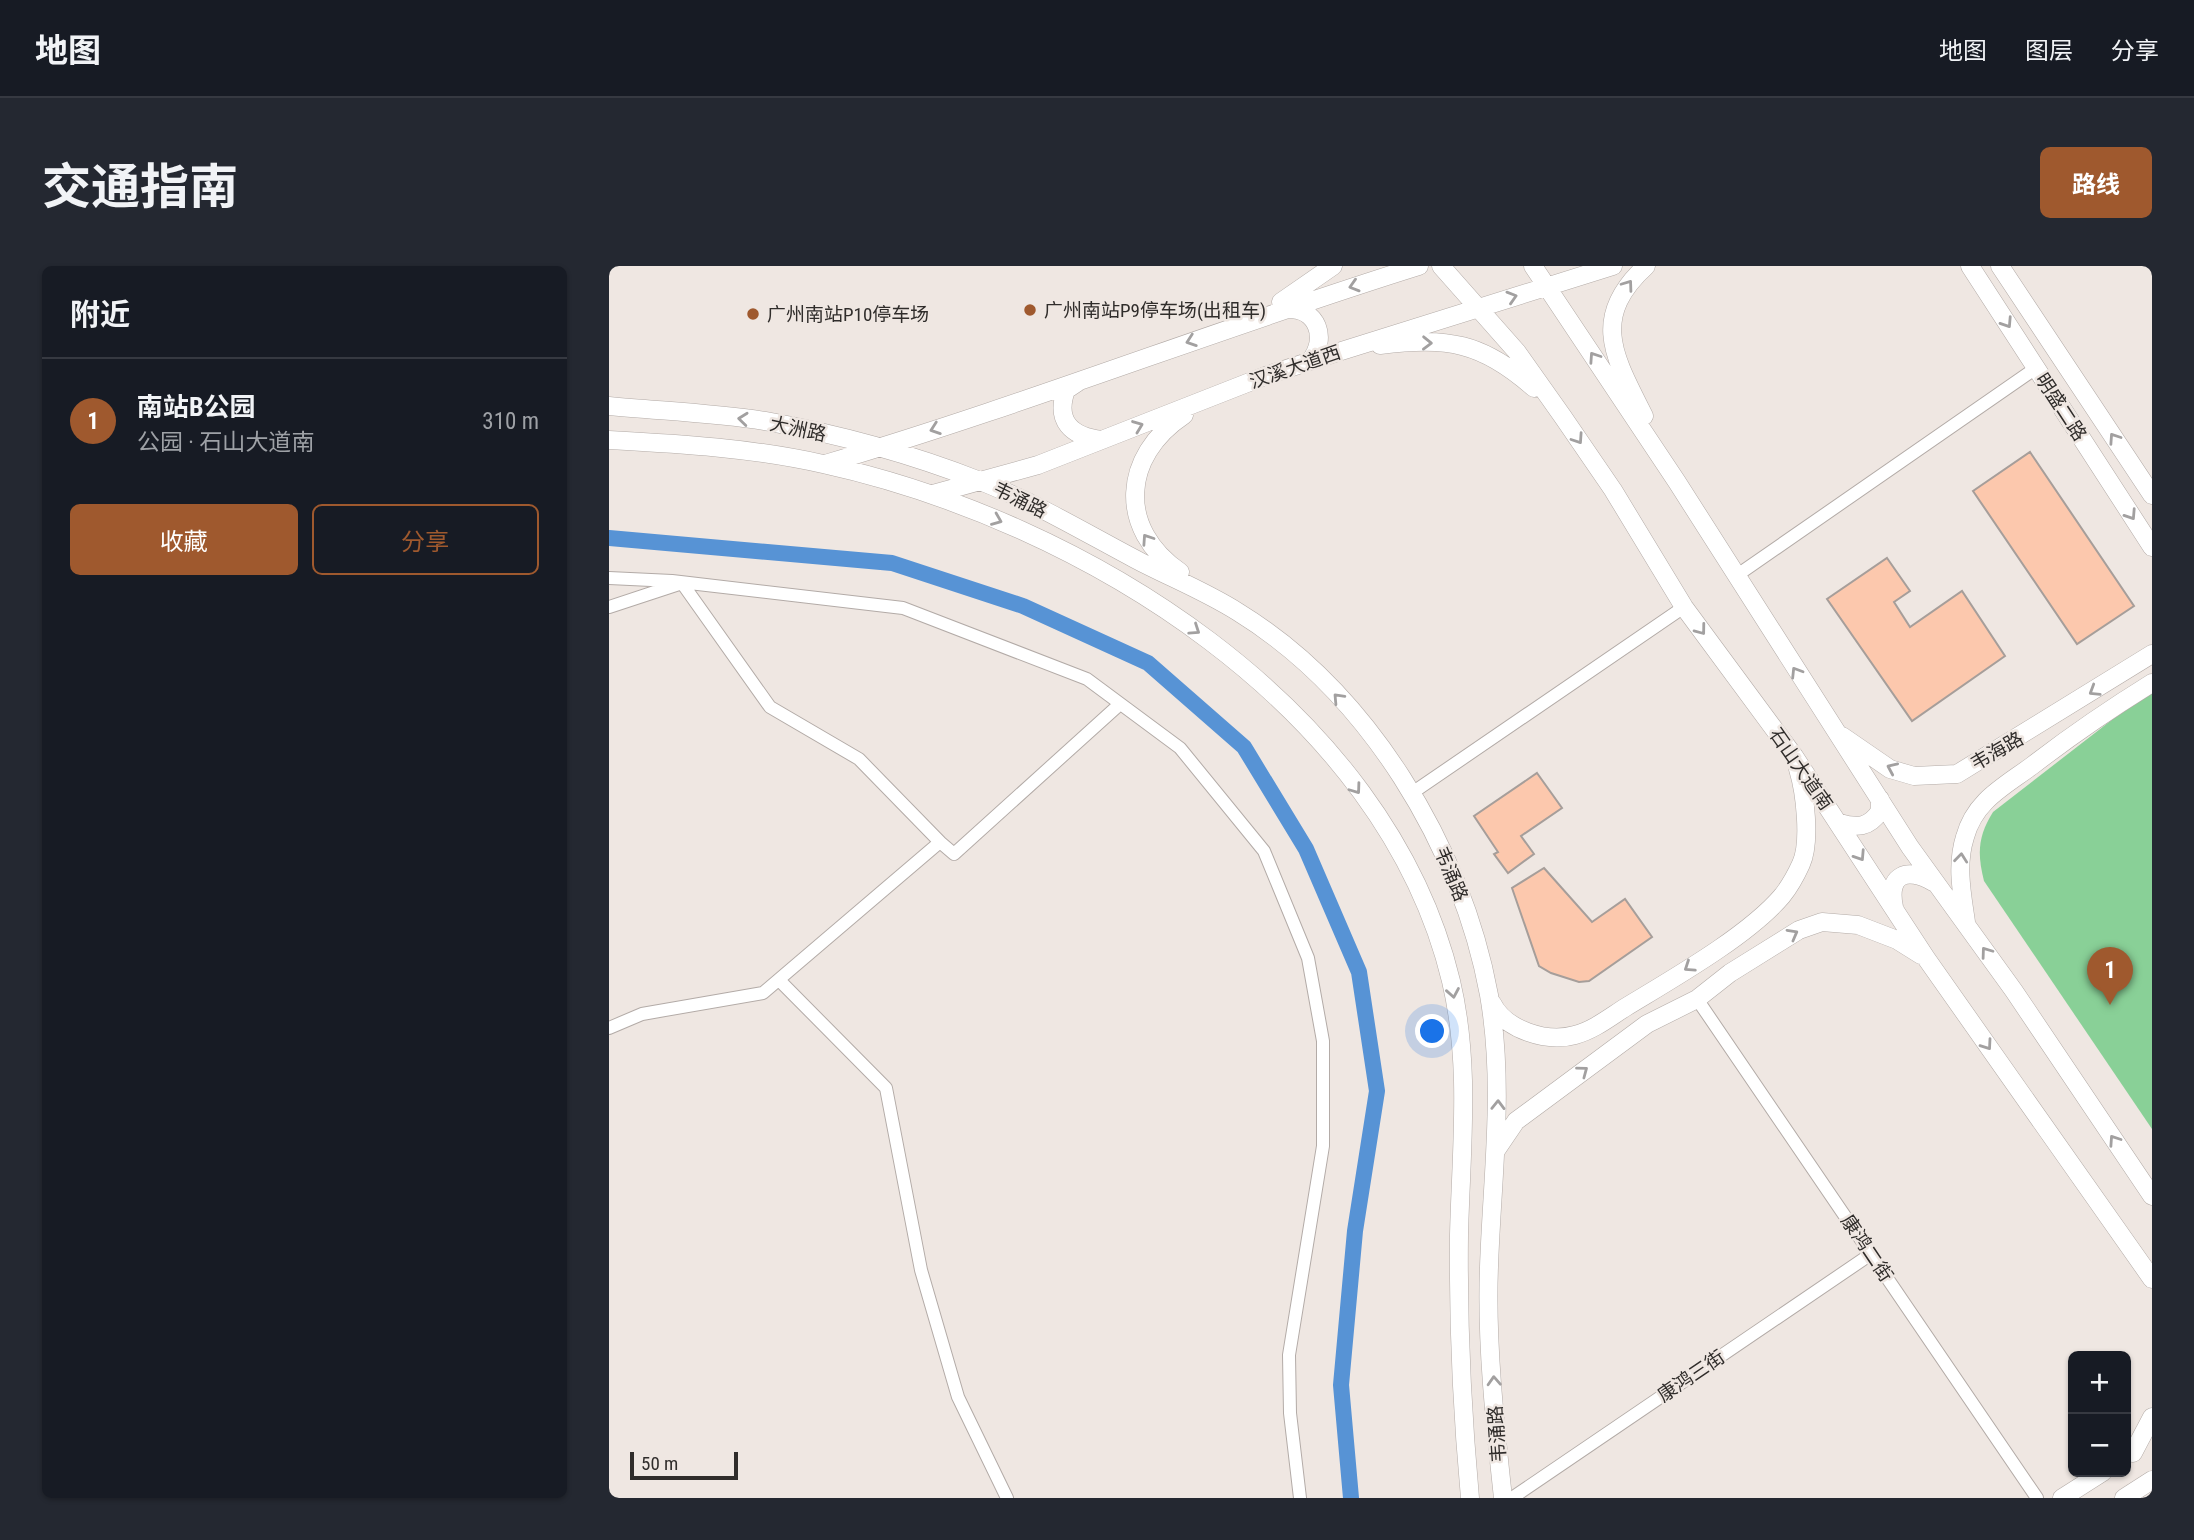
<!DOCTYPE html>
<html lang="zh">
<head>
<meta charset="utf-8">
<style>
  body { margin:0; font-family:"Roboto Condensed","Noto Sans SC",sans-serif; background:#242831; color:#f1f3f6 }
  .controls { position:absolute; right:21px; bottom:21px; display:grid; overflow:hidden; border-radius:10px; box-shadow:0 2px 5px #0004 }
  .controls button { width:63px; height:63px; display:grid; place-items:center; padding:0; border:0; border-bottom:2px solid #363941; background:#171b24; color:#f1f3f6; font:35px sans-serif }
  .scale { position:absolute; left:21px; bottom:18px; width:108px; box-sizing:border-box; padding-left:7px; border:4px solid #302d2b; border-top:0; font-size:19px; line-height:24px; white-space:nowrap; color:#302d2b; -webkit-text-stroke:5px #efe7e2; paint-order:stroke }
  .you { position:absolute; left:824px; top:766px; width:24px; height:24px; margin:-18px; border:5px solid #fff; border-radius:50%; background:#1a73e8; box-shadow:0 0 0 10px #1a73e833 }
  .badge { display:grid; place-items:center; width:46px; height:46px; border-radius:50%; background:#9f592e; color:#fff; font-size:23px; font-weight:700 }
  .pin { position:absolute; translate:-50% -58px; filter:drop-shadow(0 2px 4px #0008) }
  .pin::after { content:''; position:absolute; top:37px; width:24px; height:21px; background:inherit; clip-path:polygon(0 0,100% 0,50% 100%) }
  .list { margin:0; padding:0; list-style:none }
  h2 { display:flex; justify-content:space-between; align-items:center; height:91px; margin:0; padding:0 28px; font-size:30px }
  h2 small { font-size:23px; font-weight:400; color:#9ea1a6 }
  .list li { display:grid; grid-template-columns:46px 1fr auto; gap:21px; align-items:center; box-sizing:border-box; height:126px; padding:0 28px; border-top:2px solid #363941 }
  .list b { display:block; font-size:26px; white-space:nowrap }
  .list p { margin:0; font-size:23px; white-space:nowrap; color:#9ea1a6 }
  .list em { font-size:23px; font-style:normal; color:#9ea1a6 }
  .actions { display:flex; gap:14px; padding:21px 28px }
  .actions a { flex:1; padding:16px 0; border:2px solid #9f592e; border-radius:10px; text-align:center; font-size:24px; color:#9f592e }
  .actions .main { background:#9f592e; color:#fff }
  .map { position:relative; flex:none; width:1543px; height:1232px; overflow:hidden; border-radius:10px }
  header { display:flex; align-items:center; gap:42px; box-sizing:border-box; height:98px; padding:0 35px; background:#171b24; border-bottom:2px solid #363941 }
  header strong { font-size:33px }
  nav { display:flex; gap:38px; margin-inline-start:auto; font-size:24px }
  .intro { display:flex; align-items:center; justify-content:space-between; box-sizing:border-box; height:168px; padding:0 42px }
  h1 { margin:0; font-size:49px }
  .button { padding:18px 32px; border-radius:10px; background:#9f592e; color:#fff; font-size:24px; font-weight:700 }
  main { display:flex; gap:42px; padding:0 42px }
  aside { flex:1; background:#171b24; border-radius:10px; box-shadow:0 2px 5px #0004 }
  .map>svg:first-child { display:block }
</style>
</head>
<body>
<header>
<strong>地图</strong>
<nav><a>地图</a><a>图层</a><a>分享</a></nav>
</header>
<div class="intro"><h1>交通指南</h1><a class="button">路线</a></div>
<main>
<aside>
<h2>附近<small></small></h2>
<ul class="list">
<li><span class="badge">1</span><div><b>南站B公园</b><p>公园 · 石山大道南</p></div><em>310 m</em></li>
</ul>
<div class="actions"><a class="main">收藏</a><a>分享</a></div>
</aside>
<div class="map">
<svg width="1543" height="1232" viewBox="0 0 1543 1232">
  <rect width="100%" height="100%" fill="#efe7e2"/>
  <!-- green -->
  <path fill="#89d097" d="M1543,427V863L1375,615C1368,587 1369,570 1384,546L1504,453Z"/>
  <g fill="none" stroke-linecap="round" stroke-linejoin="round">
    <!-- canal -->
    <path stroke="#5793d5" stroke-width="16" d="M0,272L283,297L414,340L539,397L635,481L697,583L750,706L768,825L746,965L732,1119L742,1232"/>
  </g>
  <!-- building -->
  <path fill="#fcc8ad" stroke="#a69e9a" stroke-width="2" d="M1421,186L1525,340L1468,378L1364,225Z
    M1278,292L1301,325L1285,336L1301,361L1353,325L1396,390L1303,455L1218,333Z
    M928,507L953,542L912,570L925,588L899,607L885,588L889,586L865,550Z
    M935,602L983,656L1016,633L1043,671L980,715L970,716L942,707L930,700L903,622Z"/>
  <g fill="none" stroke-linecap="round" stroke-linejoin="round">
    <defs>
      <path id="street" d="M1127,310L1427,102
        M0,312L63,315L294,342L478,413L571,482L655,585L699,692L714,775V880L680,1089L681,1147L691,1232
        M0,341L73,317L161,441L250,493L331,576
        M803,527L1075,341
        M170,714L277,822L312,1004L349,1131L398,1232
        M1088,733L1428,1232
        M0,762L33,748L154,727L331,576L345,588L511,438
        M903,1232L1262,988"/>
      <path id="secondary" d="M832,0L908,86L954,151L1004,224L1075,341L1185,490L1317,692L1543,1013
        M924,0L1068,216L1301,581L1405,725L1543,930
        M1361,0L1543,281
        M1391,0L1543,229
        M672,36L724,0
        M678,43C709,42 719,73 701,95
        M771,79C839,71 873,76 925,122
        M469,116L457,124C446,155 462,170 492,174
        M0,140C52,145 105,147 156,155C229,168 302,188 371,215C425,236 475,266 526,293C560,311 596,325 629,346C759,426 853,581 880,729C896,821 883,910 880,1001C877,1075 886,1158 894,1232
        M1035,150C1006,92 980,52 1037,0
        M0,174C72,178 143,182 214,198C473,255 776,440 842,715C862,799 852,884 850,969C849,1056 853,1145 861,1232
        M216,198C416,139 611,62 810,0
        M324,228L429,199L656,110L726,87L1004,0
        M571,306C508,263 513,190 575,149
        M1233,470L1281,503L1305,510L1348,508L1543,388
        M1230,557C1248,562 1260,562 1271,545V533
        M1285,641C1278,608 1298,601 1324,616
        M1357,656C1353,628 1347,599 1356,571C1366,534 1396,520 1424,499C1463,469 1501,443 1543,417
        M883,737C896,764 938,777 966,769C985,764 1001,751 1017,741C1063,713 1139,670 1173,630C1181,620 1187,609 1192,598C1202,576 1196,526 1189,503
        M888,883L907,855L1038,758L1088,733L1121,707L1190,664L1213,656L1249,659L1288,674L1312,689
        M1524,1187L1543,1151
        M1453,1232L1494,1206
        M1515,1232L1543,1214"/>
    </defs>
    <!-- street casing -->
    <use href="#street" stroke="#b3aba7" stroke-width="14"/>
    <!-- secondary casing -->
    <use href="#secondary" stroke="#b3aba7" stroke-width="19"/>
    <!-- street -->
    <use href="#street" stroke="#fff" stroke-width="12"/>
    <!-- secondary -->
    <use href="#secondary" stroke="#fff" stroke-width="18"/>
  </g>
  <!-- one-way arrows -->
  <defs><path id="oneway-chevron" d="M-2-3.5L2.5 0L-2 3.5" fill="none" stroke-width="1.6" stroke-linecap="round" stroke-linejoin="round" transform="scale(1.75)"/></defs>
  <g stroke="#a2a0a0">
    <use href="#oneway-chevron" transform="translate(1019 19) rotate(-54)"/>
    <use href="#oneway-chevron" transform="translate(745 20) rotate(163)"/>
    <use href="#oneway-chevron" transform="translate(903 31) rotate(-17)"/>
    <use href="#oneway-chevron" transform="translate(1398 57) rotate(57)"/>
    <use href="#oneway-chevron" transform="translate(582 75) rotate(161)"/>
    <use href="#oneway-chevron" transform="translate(818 77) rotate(1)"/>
    <use href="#oneway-chevron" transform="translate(985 91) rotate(-124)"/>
    <use href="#oneway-chevron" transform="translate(134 153) rotate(-174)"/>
    <use href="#oneway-chevron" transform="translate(529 160) rotate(-21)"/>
    <use href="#oneway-chevron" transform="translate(326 163) rotate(161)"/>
    <use href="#oneway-chevron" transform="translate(1505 172) rotate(-124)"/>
    <use href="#oneway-chevron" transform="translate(969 173) rotate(56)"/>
    <use href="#oneway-chevron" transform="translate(1522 249) rotate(57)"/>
    <use href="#oneway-chevron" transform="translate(388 254) rotate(22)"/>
    <use href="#oneway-chevron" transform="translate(538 273) rotate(-124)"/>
    <use href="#oneway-chevron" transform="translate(586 364) rotate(34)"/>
    <use href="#oneway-chevron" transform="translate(1092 364) rotate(53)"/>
    <use href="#oneway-chevron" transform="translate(1187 406) rotate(-122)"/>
    <use href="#oneway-chevron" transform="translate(1485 425) rotate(148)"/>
    <use href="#oneway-chevron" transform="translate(729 432) rotate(-133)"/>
    <use href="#oneway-chevron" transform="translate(1283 502) rotate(-156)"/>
    <use href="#oneway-chevron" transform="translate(747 523) rotate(54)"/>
    <use href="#oneway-chevron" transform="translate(1251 590) rotate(57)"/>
    <use href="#oneway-chevron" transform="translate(1352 592) rotate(-84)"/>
    <use href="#oneway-chevron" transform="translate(1184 668) rotate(-29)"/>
    <use href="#oneway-chevron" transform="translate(1377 686) rotate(-126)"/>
    <use href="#oneway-chevron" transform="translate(1080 701) rotate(146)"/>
    <use href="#oneway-chevron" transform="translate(844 727) rotate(80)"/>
    <use href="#oneway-chevron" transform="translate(1378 779) rotate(55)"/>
    <use href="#oneway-chevron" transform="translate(974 805) rotate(-37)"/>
    <use href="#oneway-chevron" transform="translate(889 839) rotate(-89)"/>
    <use href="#oneway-chevron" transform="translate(1505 874) rotate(-124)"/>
    <use href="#oneway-chevron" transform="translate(885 1115) rotate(-93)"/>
  </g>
  <!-- markers -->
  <g fill="#9f592e" stroke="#efe7e2" stroke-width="2.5">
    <circle cx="421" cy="44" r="7"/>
    <circle cx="144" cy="48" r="7"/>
  </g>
  <g text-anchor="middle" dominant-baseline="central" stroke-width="5" stroke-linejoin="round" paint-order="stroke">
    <!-- poi labels -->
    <g font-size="19" fill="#302d2b" stroke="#efe7e2" text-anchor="start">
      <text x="435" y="44">广州南站P9停车场(出租车)</text>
      <text x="158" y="48">广州南站P10停车场</text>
    </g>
    <!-- street labels -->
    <g font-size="19" fill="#302d2b" stroke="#efe7e2">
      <text transform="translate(686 101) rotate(-19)">汉溪大道西</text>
      <text transform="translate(1452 141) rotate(57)">明盛二路</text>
      <text transform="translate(189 163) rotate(12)">大洲路</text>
      <text transform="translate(411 234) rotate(26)">韦涌路</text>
      <text transform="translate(1388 485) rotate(-30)">韦海路</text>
      <text transform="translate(1192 503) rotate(55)">石山大道南</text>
      <text transform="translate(842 608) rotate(67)">韦涌路</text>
      <text transform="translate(1258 982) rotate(56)">康鸿二街</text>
      <text transform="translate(1082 1110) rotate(-34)">康鸿三街</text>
      <text transform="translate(888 1168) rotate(-94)">韦涌路</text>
    </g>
  </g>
</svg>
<div class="controls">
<button>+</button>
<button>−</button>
</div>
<div class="scale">50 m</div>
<div class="you"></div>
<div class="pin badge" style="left:1501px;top:739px">1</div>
</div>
</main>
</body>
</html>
